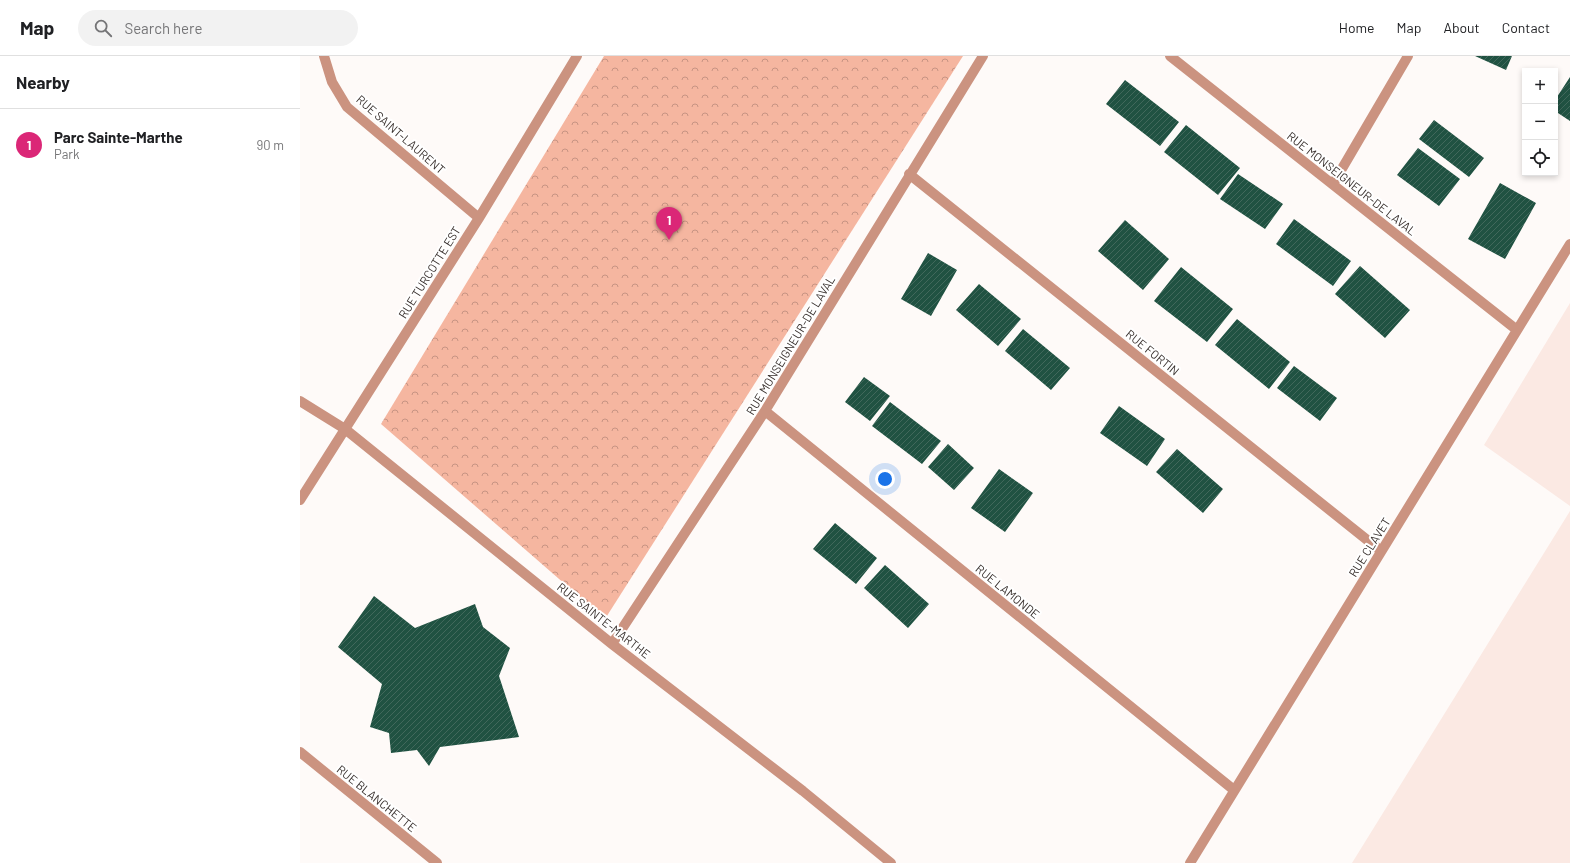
<!DOCTYPE html>
<html lang="en">
<head>
<meta charset="utf-8">
<style>
  body { margin:0; font-family:Barlow,sans-serif; background:#f2f2f2; color:#202124 }
  .controls { position:absolute; right:12px; top:12px; display:grid; overflow:hidden; border-radius:0px; box-shadow:0 2px 6px #0003 }
  .controls button { width:36px; height:36px; display:grid; place-items:center; padding:0; border:0; border-bottom:1px solid #e0e0e0; background:#fff; color:#202124; font:20px sans-serif }
  .you { position:absolute; left:585px; top:423px; width:14px; height:14px; margin:-10px; border:3px solid #fff; border-radius:50%; background:#1a73e8; box-shadow:0 0 0 6px #1a73e833 }
  .badge { display:grid; place-items:center; width:26px; height:26px; border-radius:50%; background:#db2777; color:#fff; font-size:13px; font-weight:700 }
  .pin { position:absolute; translate:-50% -33px; filter:drop-shadow(0 1px 2px #0008) }
  .pin::after { content:''; position:absolute; top:21px; width:14px; height:12px; background:inherit; clip-path:polygon(0 0,100% 0,50% 100%) }
  .list { margin:0; padding:0; list-style:none }
  h2 { display:flex; justify-content:space-between; align-items:center; height:52px; margin:0; padding:0 16px; font-size:17px }
  h2 small { font-size:13px; font-weight:400; color:#757577 }
  .list li { display:grid; grid-template-columns:26px 1fr auto; gap:12px; align-items:center; box-sizing:border-box; height:72px; padding:0 16px; border-top:1px solid #e0e0e0 }
  .list b { display:block; font-size:15px; white-space:nowrap }
  .list p { margin:0; font-size:13px; white-space:nowrap; color:#757577 }
  .list em { font-size:13px; font-style:normal; color:#757577 }
  .icon { flex:none; width:22px; height:22px; fill:none; stroke:currentColor; stroke-width:2; stroke-linecap:round; stroke-linejoin:round }
  .map { position:relative; flex:none; width:1270px; height:807px; overflow:hidden }
  header { display:flex; align-items:center; gap:24px; box-sizing:border-box; height:56px; padding:0 20px; background:#fff; border-bottom:1px solid #e0e0e0 }
  header strong { font-size:19px }
  nav { display:flex; gap:22px; margin-inline-start:auto; font-size:14px }
  .search { width:280px; height:36px; background:#f2f2f2; display:flex; align-items:center; gap:10px; box-sizing:border-box; padding:0 14px; border-radius:22px; color:#757577; font-size:15px }
  main { display:flex }
  aside { flex:1; background:#fff }
  .map>svg:first-child { display:block }
</style>
</head>
<body>
<header>
<strong>Map</strong>
<div class="search"><svg class="icon" aria-label="search" viewBox="0 0 24 24"><circle cx="10" cy="10" r="6"/><path d="M15 15l6 6"/></svg>Search here</div>
<nav><a>Home</a><a>Map</a><a>About</a><a>Contact</a></nav>
</header>
<main>
<aside>
<h2>Nearby<small></small></h2>
<ul class="list">
<li><span class="badge">1</span><div><b>Parc Sainte-Marthe</b><p>Park</p></div><em>90 m</em></li>
</ul>
</aside>
<div class="map">
<svg width="1270" height="807" viewBox="0 0 1270 807">
  <defs>
    <pattern id="park-crowns" width="20" height="18" patternUnits="userSpaceOnUse"><rect width="20" height="18" fill="#f5b6a0"/><path d="M2 6a3 3 0 1 1 6 0M12 15a3 3 0 1 1 6 0" fill="none" stroke="#c79483"/></pattern>
    <pattern id="building-hatch" width="6" height="6" patternUnits="userSpaceOnUse"><rect width="6" height="6" fill="#205242"/><path d="M-1 1l2-2M0 6l6-6M5 7l2-2" fill="none" stroke="#41685b"/></pattern>
  </defs>
  <rect width="100%" height="100%" fill="#fefaf8"/>
  <!-- built -->
  <path fill="#fbe9e3" d="M1270,247V450L1184,389Z
    M1270,455V807H1052Z"/>
  <!-- park -->
  <path fill="url(#park-crowns)" d="M304,0H663L305,563L81,368Z"/>
  <!-- building -->
  <path fill="url(#building-hatch)" d="M1175,0H1212L1206,14Z
    M1270,21V65L1255,55V44Z
    M825,24L879,66L860,90L806,48Z
    M1134,64L1184,102L1169,121L1119,83Z
    M886,69L940,112L918,139L864,96Z
    M1118,92L1160,123L1139,150L1097,119Z
    M938,118L983,148L965,173L920,143Z
    M1200,127L1236,147L1205,203L1168,183Z
    M994,163L1051,205L1033,230L976,188Z
    M825,164L869,203L843,234L798,195Z
    M628,197L657,214L631,260L601,243Z
    M1060,210L1110,254L1085,282L1035,238Z
    M881,211L933,253L907,286L854,245Z
    M679,228L721,263L698,290L656,254Z
    M937,263L990,306L969,333L915,289Z
    M723,273L770,312L751,334L705,295Z
    M994,310L1037,342L1020,365L977,332Z
    M564,321L590,340L570,365L545,346Z
    M590,346L641,385L622,408L572,370Z
    M819,350L865,383L847,410L800,377Z
    M648,388L674,412L654,434L628,411Z
    M877,393L923,433L903,457L856,416Z
    M699,413L733,437L705,476L671,452Z
    M535,467L577,502L556,528L513,493Z
    M585,509L629,548L608,572L564,532Z
    M74,540L115,572L175,548L183,571L210,592L199,620L219,681L140,691L129,710L117,694L91,697L89,677L70,671L82,628L38,591Z"/>
  <g fill="none" stroke-linecap="round" stroke-linejoin="round">
    <!-- minor -->
    <path stroke="#cb9380" stroke-width="10" d="M24,0L32,26L47,51L179,162
      M870,0L1217,274
      M609,118L1081,495
      M1033,128L1108,0
      M0,345L45,373L312,588L503,735L591,807
      M465,355L934,734
      M0,444L179,162L277,0
      M312,588L465,355L683,0
      M0,696L137,807
      M890,807L1270,188"/>
  </g>
  <g text-anchor="middle" dominant-baseline="central" stroke-width="4" stroke-linejoin="round" paint-order="stroke">
    <!-- street labels -->
    <g font-size="12" fill="#38302d" stroke="#fff">
      <text transform="translate(101 78) rotate(41)">RUE SAINT-LAURENT</text>
      <text transform="translate(1052 127) rotate(38)">RUE MONSEIGNEUR-DE LAVAL</text>
      <text transform="translate(129 216) rotate(-58)">RUE TURCOTTE EST</text>
      <text transform="translate(490 289) rotate(-59)">RUE MONSEIGNEUR-DE LAVAL</text>
      <text transform="translate(853 296) rotate(39)">RUE FORTIN</text>
      <text transform="translate(1069 491) rotate(-58)">RUE CLAVET</text>
      <text transform="translate(708 535) rotate(39)">RUE LAMONDE</text>
      <text transform="translate(304 564) rotate(38)">RUE SAINTE-MARTHE</text>
      <text transform="translate(77 742) rotate(39)">RUE BLANCHETTE</text>
    </g>
  </g>
</svg>
<div class="controls">
<button>+</button>
<button>−</button>
<button><svg class="icon" aria-label="locate" viewBox="0 0 24 24"><circle cx="12" cy="12" r="6"/><path d="M12 2v4M12 18v4M2 12h4M18 12h4"/></svg></button>
</div>
<div class="you"></div>
<div class="pin badge" style="left:369px;top:184px">1</div>
</div>
</main>
</body>
</html>
